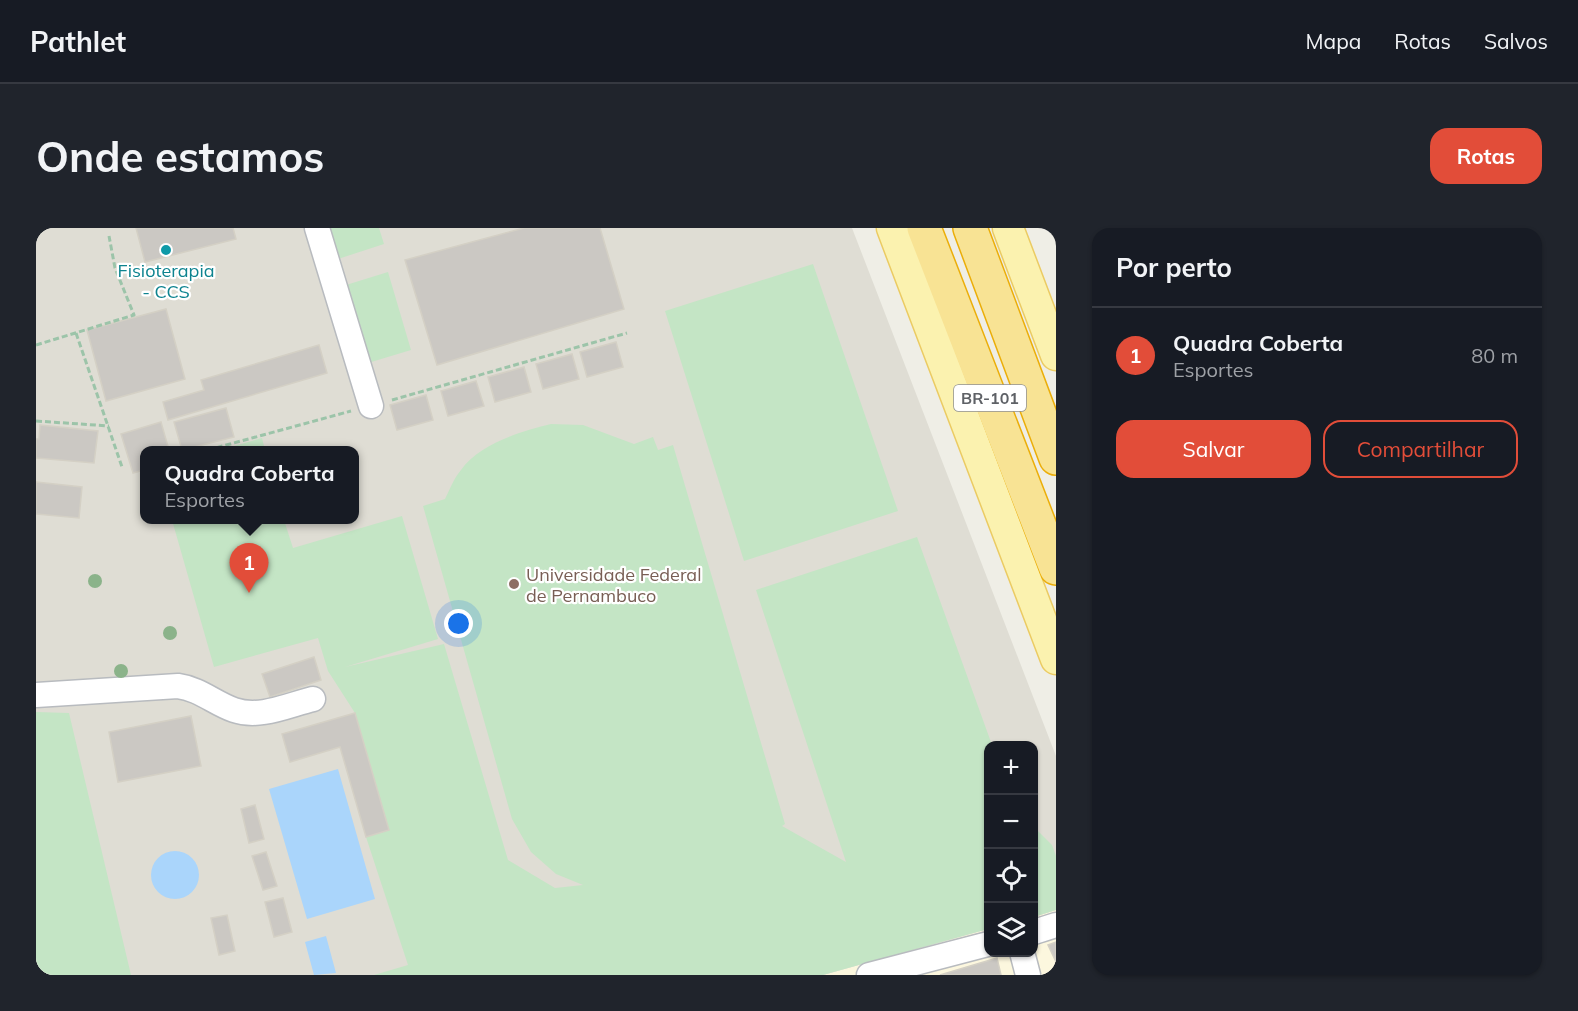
<!DOCTYPE html>
<html lang="pt">
<head>
<meta charset="utf-8">
<style>
  body { margin:0; font-family:Mulish,sans-serif; background:#20242c; color:#f1f3f6 }
  .controls { position:absolute; right:18px; bottom:18px; display:grid; overflow:hidden; border-radius:12px; box-shadow:0 2px 4px #0004 }
  .controls button { width:54px; height:54px; display:grid; place-items:center; padding:0; border:0; border-bottom:2px solid #363941; background:#171b24; color:#f1f3f6; font:30px sans-serif }
  .you { position:absolute; left:423px; top:396px; width:21px; height:21px; margin:-15px; border:4px solid #fff; border-radius:50%; background:#1a73e8; box-shadow:0 0 0 9px #1a73e833 }
  .badge { display:grid; place-items:center; width:39px; height:39px; border-radius:50%; background:#e24d39; color:#fff; font-size:20px; font-weight:700 }
  .pin { position:absolute; translate:-50% -50px; filter:drop-shadow(0 2px 3px #0008) }
  .pin::after { content:''; position:absolute; top:32px; width:21px; height:18px; background:inherit; clip-path:polygon(0 0,100% 0,50% 100%) }
  .popup { position:absolute; left:104px; top:218px; width:219px; height:78px; box-sizing:border-box; display:grid; place-content:center; border-radius:12px; background:#171b24; filter:drop-shadow(0 2px 4px #0005); font-size:20px; white-space:nowrap; color:#9ea1a6 }
  .popup b { font-size:22px; color:#f1f3f6 }
  .popup::after { content:''; position:absolute; left:50%; top:100%; margin-left:-12px; border:12px solid transparent; border-top-color:#171b24 }
  .list { margin:0; padding:0; list-style:none }
  h2 { display:flex; justify-content:space-between; align-items:center; height:78px; margin:0; padding:0 24px; font-size:26px }
  h2 small { font-size:20px; font-weight:400; color:#9ea1a6 }
  .list li { display:grid; grid-template-columns:39px 1fr auto; gap:18px; align-items:center; box-sizing:border-box; height:96px; padding:0 24px; border-top:2px solid #363941 }
  .list b { display:block; font-size:22px; white-space:nowrap }
  .list p { margin:0; font-size:20px; white-space:nowrap; color:#9ea1a6 }
  .list em { font-size:20px; font-style:normal; color:#9ea1a6 }
  .actions { display:flex; gap:12px; padding:18px 24px }
  .actions a { flex:1; padding:14px 0; border:2px solid #e24d39; border-radius:18px; text-align:center; font-size:21px; color:#e24d39 }
  .actions .main { background:#e24d39; color:#fff }
  .icon { flex:none; width:33px; height:33px; fill:none; stroke:currentColor; stroke-width:2; stroke-linecap:round; stroke-linejoin:round }
  .map { position:relative; flex:none; width:1020px; height:747px; overflow:hidden; border-radius:18px }
  header { display:flex; align-items:center; gap:36px; box-sizing:border-box; height:84px; padding:0 30px; background:#171b24; border-bottom:2px solid #363941 }
  header strong { font-size:28px }
  nav { display:flex; gap:33px; margin-inline-start:auto; font-size:21px }
  .intro { display:flex; align-items:center; justify-content:space-between; box-sizing:border-box; height:144px; padding:0 36px }
  h1 { margin:0; font-size:42px }
  .button { padding:15px 27px; border-radius:18px; background:#e24d39; color:#fff; font-size:21px; font-weight:700 }
  main { display:flex; gap:36px; padding:0 36px }
  aside { flex:1; background:#171b24; border-radius:18px; box-shadow:0 2px 4px #0004 }
  .map>svg:first-child { display:block }
</style>
</head>
<body>
<header>
<strong>Pathlet</strong>
<nav><a>Mapa</a><a>Rotas</a><a>Salvos</a></nav>
</header>
<div class="intro"><h1>Onde estamos</h1><a class="button">Rotas</a></div>
<main>
<div class="map">
<svg width="1020" height="747" viewBox="0 0 1020 747">
  <rect width="100%" height="100%" fill="#efeee6"/>
  <!-- commercial -->
  <path fill="#fcf7de" d="M1020,682V747H787L952,701V724H998V689Z"/>
  <!-- education -->
  <path fill="#dfddd4" fill-rule="evenodd" d="M0,0H816L1020,528V682L998,689V518H952V701L787,747H0ZM108,222H318V292H108Z"/>
  <!-- green -->
  <path fill="#c4e5c5" d="M292,0H343L348,16L302,31Z
    M777,36L862,283L708,333L629,83Z
    M352,44L375,122L332,135L310,57Z
    M515,196L547,197L598,216L617,209L622,222L637,217L749,596L746,598L810,634L720,362L881,309L956,517L952,518V701L787,747H338L372,737L330,609L353,602L319,485L292,443L282,410L178,439L136,292H248L257,320L366,288L402,411L309,439L408,416L472,632L519,660L547,657L520,646L495,624L476,591L387,278L409,271C414,261 418,250 425,242C443,216 486,203 515,196Z
    M226,210L229,222H184Z
    M0,484L33,485L95,747H0Z
    M998,599L1016,617L1020,628V682L998,689Z"/>
  <!-- water -->
  <path fill="#aad5fb" d="M302,541L339,671L271,691L233,561Z
    M115 647a24 24 0 1 1 48 0a24 24 0 1 1-48 0Z
    M290,708L300,745L278,747L269,714Z"/>
  <!-- building -->
  <path fill="#cbc8c3" stroke="#d4d0c5" stroke-width="1.5" d="M100,0H197L200,11L109,34Z
    M488,0H564L588,81L401,137L369,32Z
    M130,81L149,151L70,173L51,102Z
    M580,114L587,139L551,149L544,124Z
    M283,117L291,145L132,192L127,174L168,162L165,152Z
    M536,126L543,151L507,161L500,136Z
    M488,139L495,164L459,174L452,149Z
    M440,153L448,178L412,188L405,163Z
    M390,167L397,192L361,202L354,177Z
    M190,180L198,209L146,222L138,194Z
    M125,194L133,222H108V242L97,245L85,206Z
    M4,197L62,203L58,235L0,230V211H3Z
    M0,254L46,259L43,290L0,286Z
    M278,429L285,452L234,469L226,446Z
    M319,485L353,602L330,609L304,519L254,534L246,506Z
    M155,488L165,538L82,554L73,504Z
    M219,577L228,611L213,615L205,581Z
    M230,624L241,658L227,662L216,628Z
    M247,670L256,704L238,709L229,674Z
    M191,687L199,723L183,727L175,690Z
    M1020,714V734L1012,717Z
    M961,730L965,747H904Z"/>
  <g fill="none" stroke-linecap="round" stroke-linejoin="round">
    <defs>
      <path id="minor" d="M281,0L335,178
        M0,467L142,458C164,461 178,475 198,482C224,491 252,477 277,471
        M998,704L1020,697
        M986,724L992,747
        M833,747L952,716"/>
      <path id="major" d="M856,0L1020,431
        M972,0L1020,127"/>
      <path id="highway" d="M888,0L1020,340
        M934,0L1020,230"/>
    </defs>
    <!-- minor casing -->
    <use href="#minor" stroke="#b8bbbf" stroke-width="27"/>
    <!-- major casing -->
    <use href="#major" stroke="#ebcb63" stroke-width="33"/>
    <!-- highway casing -->
    <use href="#highway" stroke="#ebae0a" stroke-width="36"/>
    <!-- path -->
    <path stroke="#9cc4a9" stroke-width="3" stroke-dasharray="6 3" stroke-linecap="butt" d="M40,105L86,239
      M0,117L98,87L79,40L73,8
      M356,172L591,105
      M0,193L73,198
      M172,222L315,183"/>
    <!-- minor -->
    <use href="#minor" stroke="#fff" stroke-width="24"/>
    <!-- major -->
    <use href="#major" stroke="#fbf2af" stroke-width="30"/>
    <!-- highway -->
    <use href="#highway" stroke="#f8e394" stroke-width="33"/>
  </g>
  <!-- trees -->
  <g fill="#8bb38a">
    <circle cx="59" cy="353" r="7"/>
    <circle cx="134" cy="405" r="7"/>
    <circle cx="85" cy="443" r="7"/>
  </g>
  <!-- markers -->
  <circle fill="#0f9aa8" stroke="#fff" stroke-width="2" cx="130" cy="22" r="6"/>
  <circle fill="#8d6e63" stroke="#fff" stroke-width="2" cx="478" cy="356" r="6"/>
  <g text-anchor="middle" dominant-baseline="central" stroke-width="4.5" stroke-linejoin="round" paint-order="stroke">
    <!-- shield labels -->
    <rect fill="#fff" stroke="#8e9094" stroke-width="1.5" x="918" y="157" width="72" height="26" rx="4.5"/>
    <g font-size="16" font-weight="bold" fill="#5e6166">
      <text x="954" y="170">BR-101</text>
    </g>
    <!-- culture labels -->
    <g font-size="18" fill="#0d838f" stroke="#fff">
      <text x="130" y="42">Fisioterapia<tspan x="130" dy="21">- CCS</tspan></text>
    </g>
    <!-- education labels -->
    <g font-size="18" fill="#785e54" stroke="#fff" text-anchor="start">
      <text x="490" y="346">Universidade Federal<tspan x="490" dy="21">de Pernambuco</tspan></text>
    </g>
  </g>
</svg>
<div class="controls">
<button>+</button>
<button>−</button>
<button><svg class="icon" aria-label="locate" viewBox="0 0 24 24"><circle cx="12" cy="12" r="6"/><path d="M12 2v4M12 18v4M2 12h4M18 12h4"/></svg></button>
<button><svg class="icon" aria-label="layers" viewBox="0 0 24 24"><path d="M12 4l9 5-9 5-9-5zM3 14l9 5 9-5"/></svg></button>
</div>
<div class="you"></div>
<div class="pin badge" style="left:213px;top:365px">1</div>
<div class="popup"><b>Quadra Coberta</b>Esportes</div>
</div>
<aside>
<h2>Por perto<small></small></h2>
<ul class="list">
<li><span class="badge">1</span><div><b>Quadra Coberta</b><p>Esportes</p></div><em>80 m</em></li>
</ul>
<div class="actions"><a class="main">Salvar</a><a>Compartilhar</a></div>
</aside>
</main>
</body>
</html>
